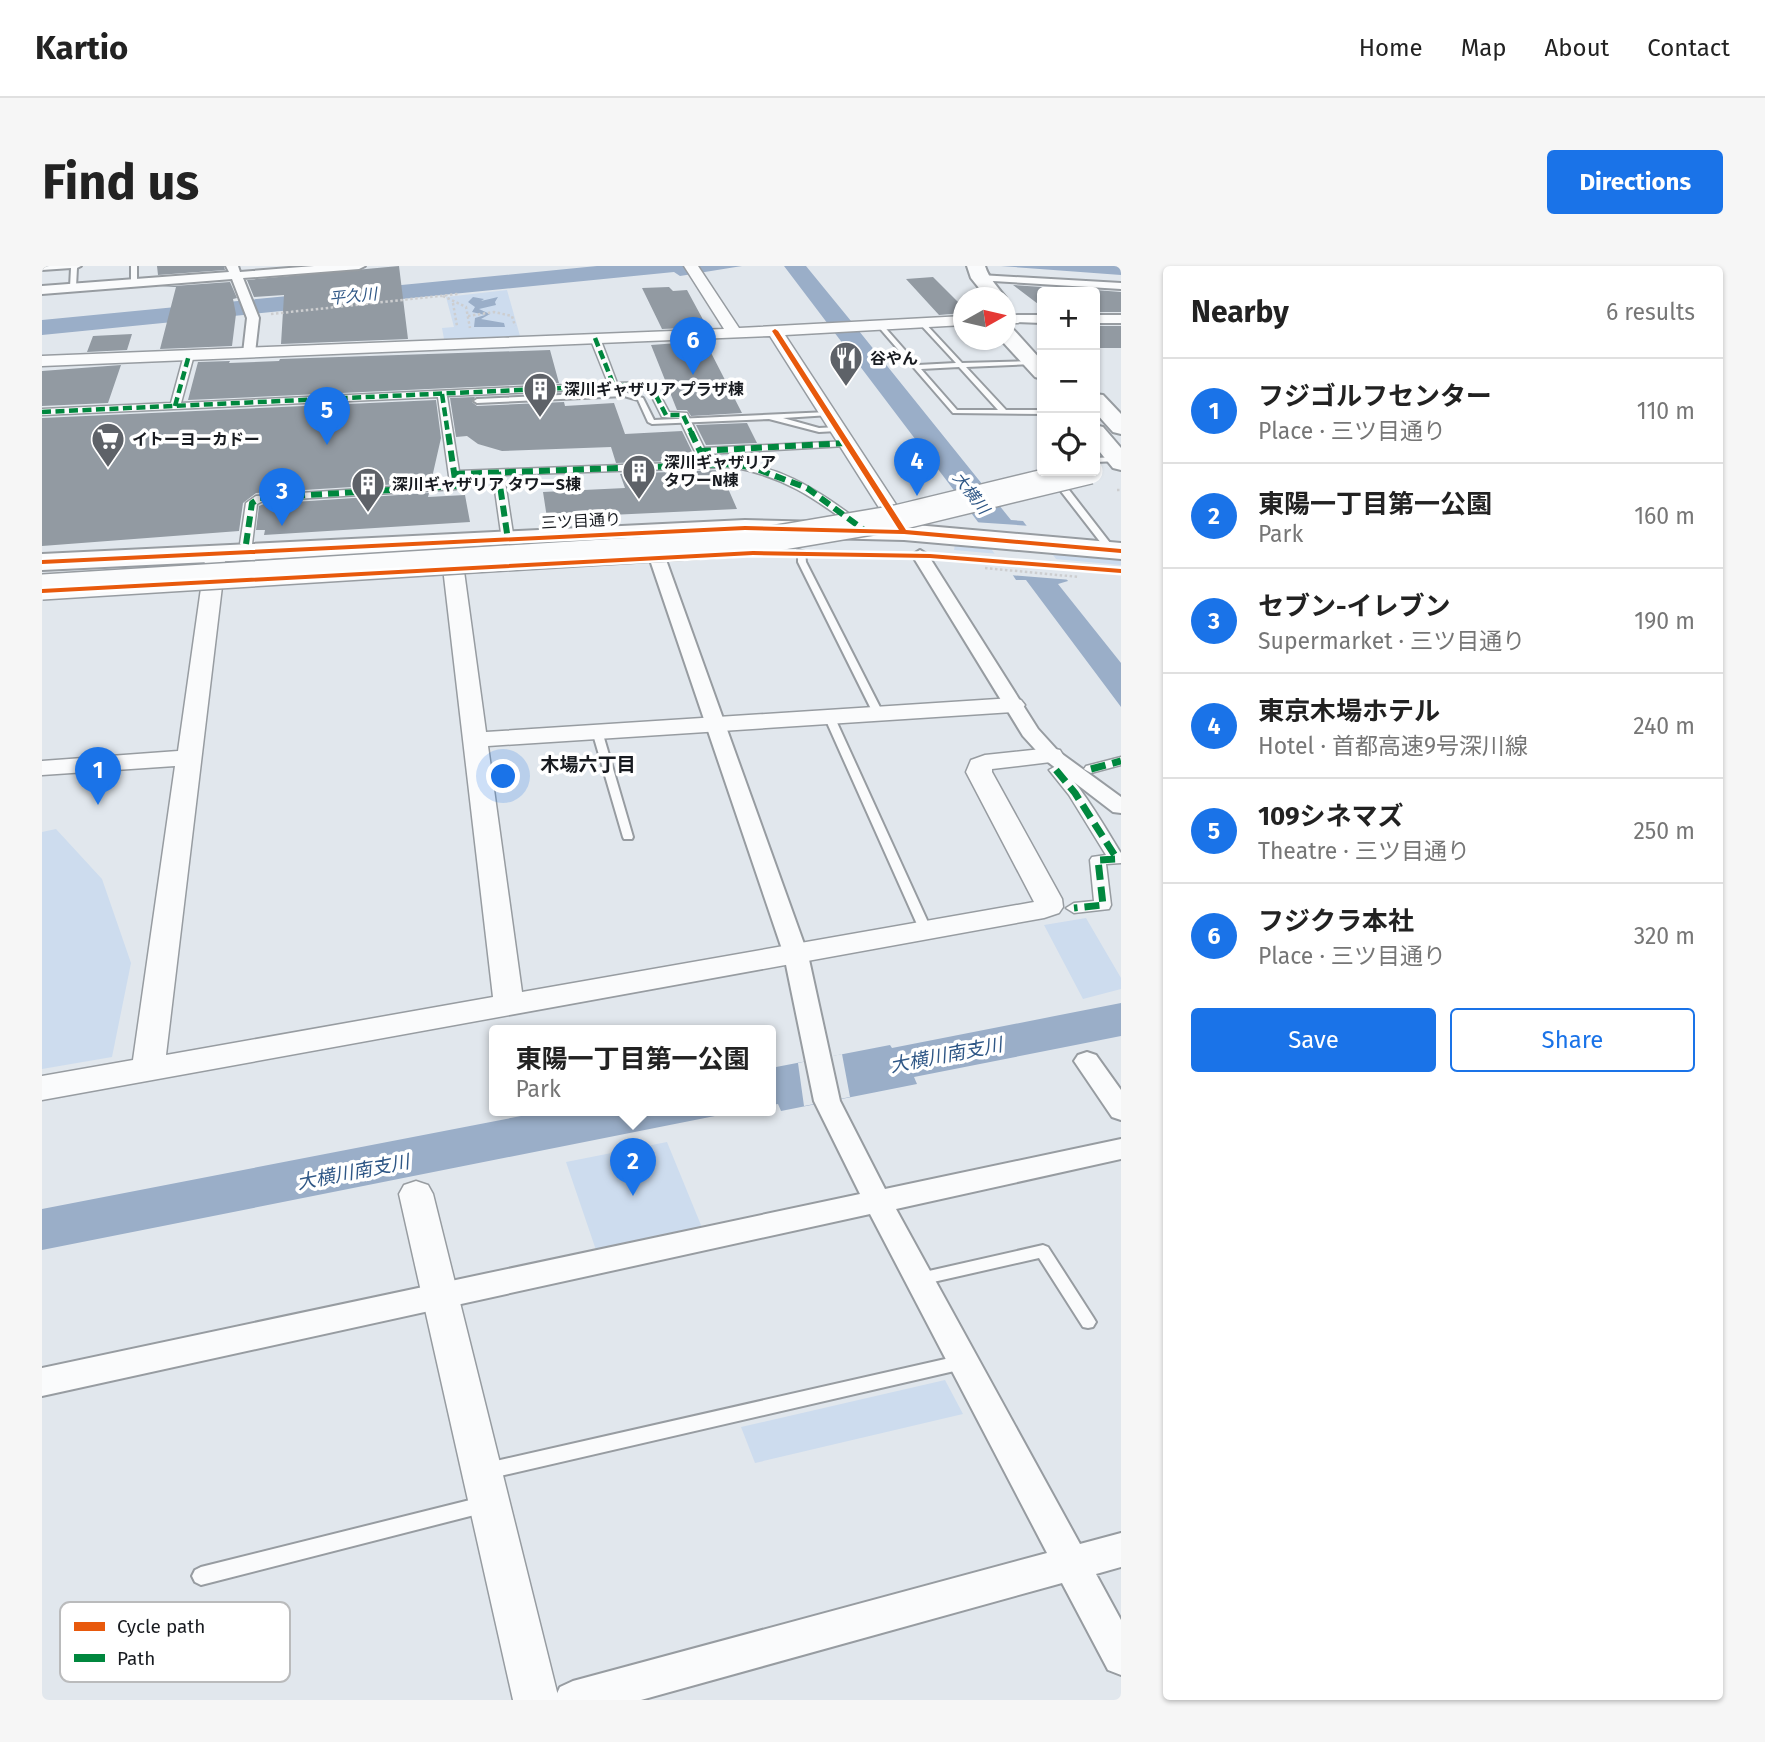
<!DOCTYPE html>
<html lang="en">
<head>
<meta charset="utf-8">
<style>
  body { margin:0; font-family:"Fira Sans","Noto Sans JP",sans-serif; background:#f6f6f6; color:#222 }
  .controls { position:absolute; right:21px; top:21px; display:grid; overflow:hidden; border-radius:7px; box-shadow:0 2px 5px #0004 }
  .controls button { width:63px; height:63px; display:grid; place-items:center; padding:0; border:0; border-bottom:2px solid #e0e0e0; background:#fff; color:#222; font:35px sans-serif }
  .compass { position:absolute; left:911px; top:21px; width:63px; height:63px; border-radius:50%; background:#fff; box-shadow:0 2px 5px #0004; rotate:82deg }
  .you { position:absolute; left:462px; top:511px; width:24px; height:24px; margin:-18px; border:5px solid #fff; border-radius:50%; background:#1a73e8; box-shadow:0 0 0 10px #1a73e833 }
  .badge { display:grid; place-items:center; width:46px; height:46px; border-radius:50%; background:#1a73e8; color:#fff; font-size:23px; font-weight:700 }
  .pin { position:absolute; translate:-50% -58px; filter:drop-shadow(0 2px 4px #0008) }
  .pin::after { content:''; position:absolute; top:37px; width:24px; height:21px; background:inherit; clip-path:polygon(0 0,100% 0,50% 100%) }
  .popup { position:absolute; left:447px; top:759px; width:287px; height:91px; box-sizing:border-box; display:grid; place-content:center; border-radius:7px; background:#fff; filter:drop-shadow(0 2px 5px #0005); font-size:23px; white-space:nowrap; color:#767676 }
  .popup b { font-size:26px; color:#222 }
  .popup::after { content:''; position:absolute; left:50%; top:100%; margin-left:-14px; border:14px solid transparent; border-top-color:#fff }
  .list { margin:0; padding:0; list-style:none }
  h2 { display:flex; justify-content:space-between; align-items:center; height:91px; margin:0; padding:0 28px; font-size:30px }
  h2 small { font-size:23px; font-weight:400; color:#767676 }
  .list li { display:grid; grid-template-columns:46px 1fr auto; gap:21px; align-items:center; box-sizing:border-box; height:105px; padding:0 28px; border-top:2px solid #e0e0e0 }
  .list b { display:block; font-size:26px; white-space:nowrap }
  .list p { margin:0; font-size:23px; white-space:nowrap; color:#767676 }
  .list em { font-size:23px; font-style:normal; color:#767676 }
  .actions { display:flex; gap:14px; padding:21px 28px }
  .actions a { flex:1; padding:16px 0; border:2px solid #1a73e8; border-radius:7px; text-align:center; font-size:24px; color:#1a73e8 }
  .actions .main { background:#1a73e8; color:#fff }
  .icon { flex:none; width:38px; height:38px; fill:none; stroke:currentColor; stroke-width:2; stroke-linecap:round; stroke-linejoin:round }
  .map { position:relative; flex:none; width:1079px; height:1434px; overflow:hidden; border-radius:7px }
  header { display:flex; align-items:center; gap:42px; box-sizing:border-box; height:98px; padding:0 35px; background:#fff; border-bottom:2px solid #e0e0e0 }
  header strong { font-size:33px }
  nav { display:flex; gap:38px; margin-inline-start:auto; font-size:24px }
  .intro { display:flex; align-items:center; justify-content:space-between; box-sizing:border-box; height:168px; padding:0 42px }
  h1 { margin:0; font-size:49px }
  .button { padding:18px 32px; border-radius:7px; background:#1a73e8; color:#fff; font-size:24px; font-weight:700 }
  main { display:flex; gap:42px; padding:0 42px }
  aside { flex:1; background:#fff; border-radius:7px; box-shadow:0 2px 5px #0004 }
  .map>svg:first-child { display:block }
</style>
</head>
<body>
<header>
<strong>Kartio</strong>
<nav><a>Home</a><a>Map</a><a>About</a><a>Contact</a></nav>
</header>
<div class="intro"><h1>Find us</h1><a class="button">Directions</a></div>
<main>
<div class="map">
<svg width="1079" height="1434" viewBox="0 0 1079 1434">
  <rect width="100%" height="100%" fill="#e1e7ed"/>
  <!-- green -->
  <path fill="#cddcee" d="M465,24L478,70L402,73L400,62L412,61L404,31Z
    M913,278L1079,293V299L912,284Z
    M14,563L60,613L89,697L70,791L0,803V566Z
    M1044,652L1079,712V723L1041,733L1002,659Z
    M625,876L661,964L555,987L524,896Z
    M903,1114L921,1148L713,1197L699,1161Z"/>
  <!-- water -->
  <path fill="#9aaec8" d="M555,0H700L638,10L632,6L0,69V54Z
    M742,0H764L809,55H812L819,64L817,65L969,254L981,255L1026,315L1016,318L1079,397V441L984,314H974L936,256Z
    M959,0H1079V9Z
    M431,31L442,33L439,35L456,31L453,36L454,39L437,43L448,48L439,53L462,57L463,61H432L433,52L443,49L430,46L433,41L426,36Z
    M1079,737V770L872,811L875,818L739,845L736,838L729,839V802L848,779L850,782Z
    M510,844H703L0,984V943Z"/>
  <!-- pier -->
  <path fill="#e1e7ed" d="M931,256L989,260L1030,314L967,309Z
    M800,788L808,831L762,840L756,797Z"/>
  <!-- building -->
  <path fill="#929aa2" d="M115,0H182L183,4L116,9Z
    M357,0L366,73L239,78L242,29L212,31L205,14Z
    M891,11L921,41V47L897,49L864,13Z
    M188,16L195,32L191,33L194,48L190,80L118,83L134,21H118Z
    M971,19L1000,21V41Z
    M627,21L631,25L645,24L665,61L620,63L600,22Z
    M1053,24L1079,26V46H1053Z
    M1053,60H1079V82H1053Z
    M90,68L85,84L45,86L51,70Z
    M663,75L700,147L649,150L645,144H635L609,79Z
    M508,84L517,117L146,134L156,96L188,95L187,97L237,95L238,93Z
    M79,99L66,137L0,140V105Z
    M433,131L430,136L435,140L522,136L523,140L572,137L583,168L640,165L654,194L574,197L569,181L460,185L436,178L425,170L414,171L408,132Z
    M394,134L399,172L389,216L214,227L201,237L197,265L0,280V152Z
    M705,157L715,177L664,179L654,159Z
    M678,204L695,243L505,252L501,226L583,222L578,208Z
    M387,227L386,231L423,229L428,256L222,269L223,264H214L217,240L222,238Z"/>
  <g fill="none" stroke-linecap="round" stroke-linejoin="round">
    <defs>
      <path id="service" d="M0,0H39L35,2L34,21L31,23L28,21L29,2L0,4Z
        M89,0H95V17L92,19L89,17Z
        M877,55H881L920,97L992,95L993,96L990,98L924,101L964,144H1000V148L911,147L834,58L839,57L876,99L914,97L877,57ZM917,101L956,144H915L879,103Z
        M582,126L601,132L612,154L786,146L788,147V149L741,152L777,162L795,161L799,163L795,165L777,166L727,153L610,158L606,156L596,134L582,130L435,137L432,135L435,133Z
        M1075,191L1079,193L1078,195L1053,196V192Z
        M1011,211H1017L1072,282V286H1066L1011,215Z
        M756,284L763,286L764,296L841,447L839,449H833L831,447L756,296Z
        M787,447L792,450L890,665L888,668H880L878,665L782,450Z
        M555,462L560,465L591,571L590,573H582L581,571L550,465Z
        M1001,979L1006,981L1051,1051L1054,1056L1051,1061L1046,1062L1041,1061L997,992L878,1019L873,1017L871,1013L873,1009L878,1007Z
        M921,1089L927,1091L929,1096L927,1101L921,1103L445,1213L439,1210L437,1205L439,1200L445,1197Z
        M444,1230L450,1232L453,1238L450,1244L444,1246L159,1319L153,1316L150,1310L153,1304L159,1301Z"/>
      <path id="pedestrian" d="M553,69L558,72L575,117L611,116L627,146L645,147L662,182L808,175L809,177L804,180L664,188L668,196C733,193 774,223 824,260V264H816C773,233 744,211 690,201L462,209L472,274L466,278L460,274L451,210L418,211L419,220L414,223L221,235L215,238L210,278L204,282L198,278L204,237L214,230L408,217L396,131L0,149V143L129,137L142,89L147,86L152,89L139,137L566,117L548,72ZM605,121L620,151L637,152L658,196L417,205L405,130Z
        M1079,491V499L1049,507L1042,503L1044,500Z
        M1014,500C1031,504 1068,570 1079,587V597L1064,598L1069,639L1067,643L1032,647L1024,642L1032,637L1052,635L1048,594L1050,591L1064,589L1027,529L1007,504Z"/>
      <path id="minor" d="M184,0H196L198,6L272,0H323L317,3L201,12L217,52L213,87L207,91L201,87L205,52L190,13L0,28V20L187,6Z
        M938,9L1079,17V23L934,14L932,12Z
        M976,49H1000V57L972,56V50Z
        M1053,49H1079V57H1053Z
        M878,284L886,289L996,463L1016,485L1079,531V547L1071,546L1002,493L981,470L870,289Z
        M615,286L623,291L766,689L798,835L843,923L1079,873V893L854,943L1038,1278L1079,1267V1301L1054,1308L1079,1354V1409L1066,1404L1020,1317L599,1434H512L518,1421L531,1415L1005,1287L828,948L0,1130V1102L818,928L772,835L742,689L607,291Z
        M1045,786L1054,789L1079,824V854L1070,851L1032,795L1036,789Z"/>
      <path id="tertiary" d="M642,0H656L697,62L922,50V59L743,69L872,266L869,270H855L728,70L0,100V90L682,63Z
        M964,49H976L983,53L976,57H964Z
        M408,270L415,272L418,276L444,466L971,432L979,434L983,439L979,444L971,446L446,480L480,726L992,636L924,506L929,494L943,489L1009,482L1018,484L1021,489L1018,494L1009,496L950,503V506L1020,633L1021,641L1017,647L1002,652L0,834V810L91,794L133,500L0,509V495L136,485L164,287L167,283H181L184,287L124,789L451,731L398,276L401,272Z
        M374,915L386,919L391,928L517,1434H471L357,928L362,919Z"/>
      <path id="primary" d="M925,0H943C947,13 956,21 964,32V33L945,32L929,12Z
        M964,61L971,63L1000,95V113L993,111L959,74H964Z
        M1053,128L1061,129L1079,148V168L1071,166L1053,146Z
        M1053,159L1061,161L1079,182V204L1071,202L1053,180Z
        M703,254L862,258L1079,277V293L862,274L703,270L0,304V288Z"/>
    </defs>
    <!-- service casing -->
    <use href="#service" stroke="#979ca1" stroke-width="4"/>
    <!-- pedestrian casing -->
    <use href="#pedestrian" stroke="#979ca1" stroke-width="3"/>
    <!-- minor casing -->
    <use href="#minor" stroke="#979ca1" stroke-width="4"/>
    <!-- tertiary casing -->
    <use href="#tertiary" stroke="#979ca1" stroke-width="3"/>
    <!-- primary casing -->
    <use href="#primary" stroke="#979ca1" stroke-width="4"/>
    <!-- path -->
    <path stroke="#cdced0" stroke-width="2.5" stroke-dasharray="2.5 2.5" stroke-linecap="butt" d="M401,30L424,41L428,62
      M411,37L415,60
      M229,48L416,28
      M426,50L452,46L470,50L473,60
      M1075,224H1079
      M943,302L1037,311"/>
    <!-- service -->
    <use href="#service" fill="#fafbfc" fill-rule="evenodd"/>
    <!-- pedestrian -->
    <use href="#pedestrian" fill="#fafbfc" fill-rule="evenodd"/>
    <!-- minor -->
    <use href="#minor" fill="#fafbfc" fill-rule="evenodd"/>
    <!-- tertiary -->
    <use href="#tertiary" fill="#fafbfc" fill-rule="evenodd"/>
    <!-- primary -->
    <use href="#primary" fill="#fafbfc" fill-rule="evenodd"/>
    <defs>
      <path id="motorway-bridge" d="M0,321L706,277L854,252L1048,205"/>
    </defs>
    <!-- motorway-bridge casing -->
    <use href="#motorway-bridge" stroke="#979ca1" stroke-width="28" stroke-linecap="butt"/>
    <!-- motorway-bridge -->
    <use href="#motorway-bridge" stroke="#fafbfc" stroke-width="25"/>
    <!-- quiet-far2 -->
    <path stroke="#00873e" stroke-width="4.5" stroke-dasharray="9 4.5" stroke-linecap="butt" d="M553,72L572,120
      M400,128L406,168
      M133,140L147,89
      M0,146L608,118L624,149H641L650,168"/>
    <!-- quiet-far1 -->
    <path stroke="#00873e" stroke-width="6" stroke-dasharray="11 6" stroke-linecap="butt" d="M649,166L664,198
      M658,185L804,177
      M456,206L466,274
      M412,208L690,198L712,202L765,222L822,264
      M204,278L210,237L218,232L414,220L406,166"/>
    <!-- quiet -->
    <path stroke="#00873e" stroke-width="7" stroke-dasharray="15 7" stroke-linecap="butt" d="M1049,503L1079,495
      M1014,504L1033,527L1075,593L1056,594L1061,639L1032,642"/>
    <defs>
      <path id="cycleway" d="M733,63L736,65L864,264L1079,283V287L862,268L703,264L0,298V294L703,260L857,264L730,65Z
        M711,285L888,288L1079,303V307L888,292L711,289L0,327V323Z"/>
    </defs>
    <!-- cycleway casing -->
    <use href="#cycleway" stroke="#fff" stroke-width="5"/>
    <!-- cycleway -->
    <use href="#cycleway" fill="#e8590c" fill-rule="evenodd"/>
  </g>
  <!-- icons -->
  <defs>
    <symbol id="restaurant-pin" viewBox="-11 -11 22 30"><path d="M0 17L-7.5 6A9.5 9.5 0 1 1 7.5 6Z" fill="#5e6268" stroke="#fff"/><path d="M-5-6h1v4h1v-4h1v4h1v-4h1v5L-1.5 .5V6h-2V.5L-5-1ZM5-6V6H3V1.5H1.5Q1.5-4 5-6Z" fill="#fff"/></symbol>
    <symbol id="building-pin" viewBox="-11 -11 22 30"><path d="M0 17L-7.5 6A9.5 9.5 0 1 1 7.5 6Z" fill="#5e6268" stroke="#fff"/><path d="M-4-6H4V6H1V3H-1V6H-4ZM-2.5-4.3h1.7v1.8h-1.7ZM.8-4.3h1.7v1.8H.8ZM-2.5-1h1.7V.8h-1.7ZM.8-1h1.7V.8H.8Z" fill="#fff"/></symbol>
    <symbol id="supermarket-pin" viewBox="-11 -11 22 30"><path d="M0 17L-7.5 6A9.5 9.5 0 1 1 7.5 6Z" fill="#5e6268" stroke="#fff"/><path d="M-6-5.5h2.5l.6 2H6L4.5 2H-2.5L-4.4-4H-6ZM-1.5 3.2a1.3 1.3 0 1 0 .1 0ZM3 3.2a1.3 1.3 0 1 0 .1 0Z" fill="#fff"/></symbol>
  </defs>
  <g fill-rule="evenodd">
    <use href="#restaurant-pin" x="785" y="73" width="38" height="52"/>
    <use href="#building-pin" x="479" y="104" width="38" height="52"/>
    <use href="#supermarket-pin" x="47" y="154" width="38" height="52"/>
    <use href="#building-pin" x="578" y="186" width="38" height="52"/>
    <use href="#building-pin" x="307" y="199" width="38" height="52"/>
  </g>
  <g text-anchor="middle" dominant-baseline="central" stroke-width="7" stroke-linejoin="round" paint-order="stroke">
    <!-- far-water labels -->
    <g font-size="16" font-style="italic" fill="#2f5786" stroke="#fff">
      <text transform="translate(311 30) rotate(-6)">平久川</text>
      <text transform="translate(929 227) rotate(52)">大横川</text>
    </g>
    <!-- far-poi labels -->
    <g font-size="16" font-weight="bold" fill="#181b20" stroke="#fff" text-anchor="start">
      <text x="828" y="92">谷やん</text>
      <text x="522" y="123">深川ギャザリア プラザ棟</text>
      <text x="90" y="173">イトーヨーカドー</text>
      <text x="622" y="196">深川ギャザリア<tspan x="622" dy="18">タワーN棟</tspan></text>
      <text x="350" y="218">深川ギャザリア タワーS棟</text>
    </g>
    <!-- far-street labels -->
    <g font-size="16" fill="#181b20" stroke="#fff">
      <text transform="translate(539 255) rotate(-3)">三ツ目通り</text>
    </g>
    <!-- neighbourhood labels -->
    <g font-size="19" font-weight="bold" fill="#181b20" stroke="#fff">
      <text x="546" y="498">木場六丁目</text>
    </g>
    <!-- water labels -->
    <g font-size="19" font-style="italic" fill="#2f5786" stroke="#fff">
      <text transform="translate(904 789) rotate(-11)">大横川南支川</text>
      <text transform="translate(311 906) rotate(-11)">大横川南支川</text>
    </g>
  </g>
  <!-- legend -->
  <rect x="18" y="1336" width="230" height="80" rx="10" fill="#fff" stroke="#babbbc" stroke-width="2"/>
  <rect x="32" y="1356" width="31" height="9" fill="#e8590c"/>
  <rect x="32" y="1388" width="31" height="8" fill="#00873e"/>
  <g font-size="19" fill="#181b20">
    <text x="75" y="1367">Cycle path</text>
    <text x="75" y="1399">Path</text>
  </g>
</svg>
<div class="controls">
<button>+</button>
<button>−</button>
<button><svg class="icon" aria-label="locate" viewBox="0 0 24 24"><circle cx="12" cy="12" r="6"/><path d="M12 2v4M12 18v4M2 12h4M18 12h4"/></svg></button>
</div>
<svg class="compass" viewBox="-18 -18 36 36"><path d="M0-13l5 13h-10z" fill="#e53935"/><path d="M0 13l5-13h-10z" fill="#767676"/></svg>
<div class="you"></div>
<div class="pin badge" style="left:56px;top:539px">1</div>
<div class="pin badge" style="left:591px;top:930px">2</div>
<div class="popup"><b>東陽一丁目第一公園</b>Park</div>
<div class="pin badge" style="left:240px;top:260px">3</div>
<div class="pin badge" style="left:875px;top:230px">4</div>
<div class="pin badge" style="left:285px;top:179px">5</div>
<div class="pin badge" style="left:651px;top:109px">6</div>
</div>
<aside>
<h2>Nearby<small>6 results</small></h2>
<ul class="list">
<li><span class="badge">1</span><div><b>フジゴルフセンター</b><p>Place · 三ツ目通り</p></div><em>110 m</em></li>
<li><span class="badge">2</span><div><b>東陽一丁目第一公園</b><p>Park</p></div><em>160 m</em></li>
<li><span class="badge">3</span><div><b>セブン-イレブン</b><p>Supermarket · 三ツ目通り</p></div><em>190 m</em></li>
<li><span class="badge">4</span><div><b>東京木場ホテル</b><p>Hotel · 首都高速9号深川線</p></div><em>240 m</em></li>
<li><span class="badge">5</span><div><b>109シネマズ</b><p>Theatre · 三ツ目通り</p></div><em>250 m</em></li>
<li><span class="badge">6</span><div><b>フジクラ本社</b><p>Place · 三ツ目通り</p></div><em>320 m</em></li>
</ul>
<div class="actions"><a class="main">Save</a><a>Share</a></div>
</aside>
</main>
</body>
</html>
